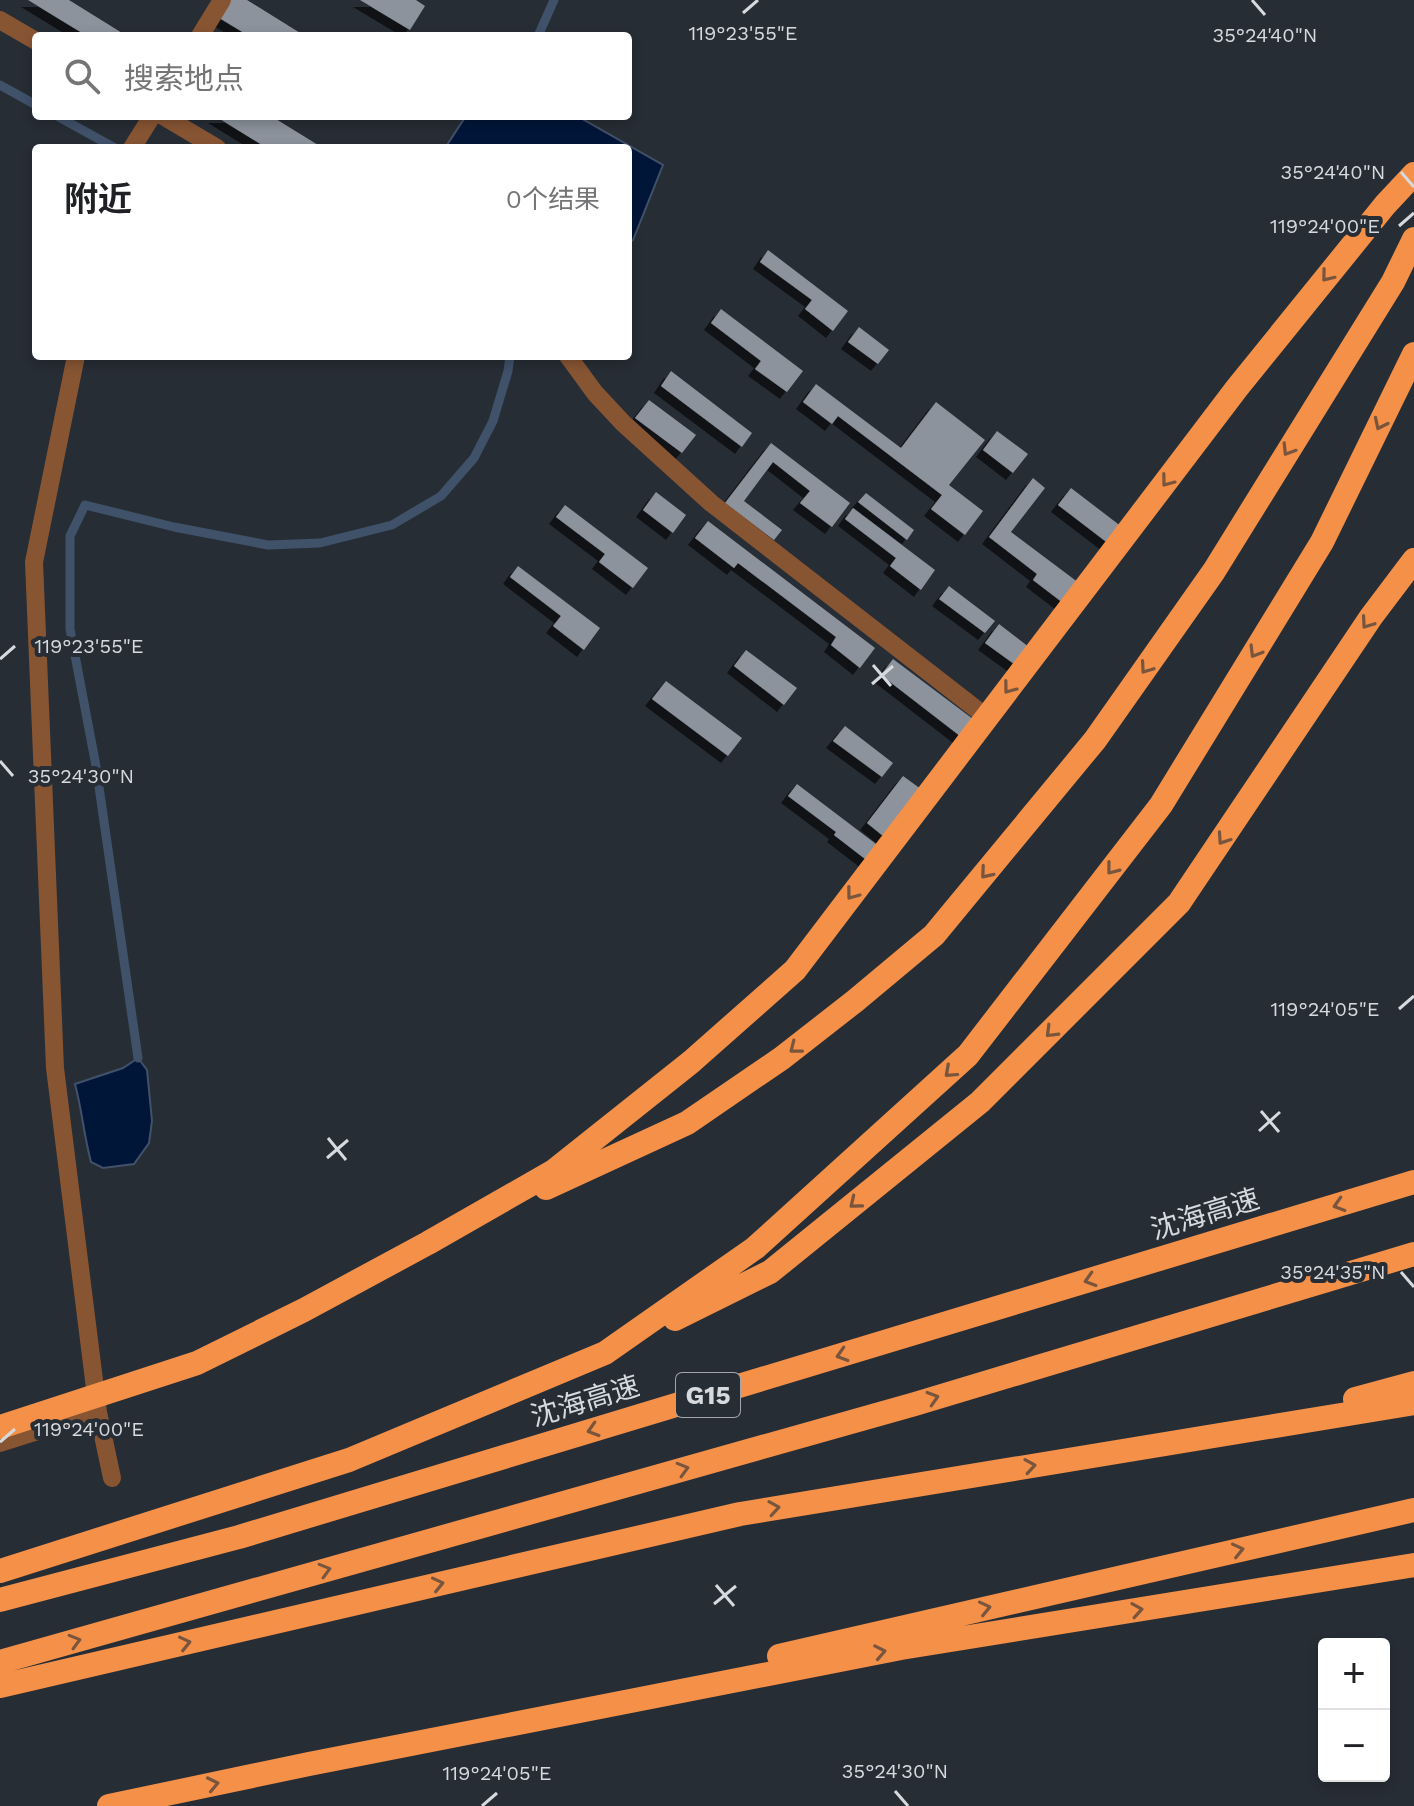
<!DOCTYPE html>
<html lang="zh">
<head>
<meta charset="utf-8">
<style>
  body { margin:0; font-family:"Work Sans","Noto Sans SC",sans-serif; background:#f2f2f2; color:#202124 }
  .controls { position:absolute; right:24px; bottom:24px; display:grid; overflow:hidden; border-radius:8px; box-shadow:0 4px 12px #0003 }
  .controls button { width:72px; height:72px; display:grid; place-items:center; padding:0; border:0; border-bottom:2px solid #e0e0e0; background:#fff; color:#202124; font:40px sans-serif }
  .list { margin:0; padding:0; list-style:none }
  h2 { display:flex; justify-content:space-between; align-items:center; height:104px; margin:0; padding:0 32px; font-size:34px }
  h2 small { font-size:26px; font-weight:400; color:#757577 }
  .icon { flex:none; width:44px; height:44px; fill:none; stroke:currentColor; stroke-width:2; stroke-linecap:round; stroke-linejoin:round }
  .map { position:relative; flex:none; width:1414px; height:1806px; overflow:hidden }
  .search { position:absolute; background:#fff; box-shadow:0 4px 12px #0003; left:32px; top:32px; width:600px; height:88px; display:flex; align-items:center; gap:20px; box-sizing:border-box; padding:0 28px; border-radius:8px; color:#757577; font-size:30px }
  .panel { position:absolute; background:#fff; box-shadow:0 4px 12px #0003; left:32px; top:144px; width:600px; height:216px; border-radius:8px }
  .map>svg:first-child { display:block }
</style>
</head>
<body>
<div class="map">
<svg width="1414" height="1806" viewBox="0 0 1414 1806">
  <defs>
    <filter id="shadow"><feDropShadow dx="-7" dy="7" stdDeviation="0" flood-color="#0009"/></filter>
  </defs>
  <rect width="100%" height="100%" fill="#272d35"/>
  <!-- water -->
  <path fill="#001638" stroke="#40516a" stroke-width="2" d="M466,116H577L663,165L633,240L628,243V148H445Z
    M138,1058L147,1070L152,1121L149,1143L134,1164L103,1168L91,1162C84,1136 82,1110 75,1084L123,1068Z"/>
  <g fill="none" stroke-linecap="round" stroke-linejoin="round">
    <!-- stream -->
    <path stroke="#40516a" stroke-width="9" d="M538,36L554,0
      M0,85L36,105
      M57,116L115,148
      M138,1058L96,766L70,629V536L85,505L174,527L268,545L320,543L392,525L441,496L474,458L493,421L508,371L510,356"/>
  </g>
  <!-- building -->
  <path fill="#8c939c" filter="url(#shadow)" d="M28,0H69L127,36H87Z
    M218,0H247L305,36H249L211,13Z
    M360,0H416L425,6L410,30Z
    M215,116H271L323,148H267Z
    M768,250L848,311L833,331L805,309L812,300L760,262Z
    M721,309L803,371L787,392L755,369L761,361L711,323Z
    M859,327L889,350L878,364L848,342Z
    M671,371L752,433L742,447L661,386Z
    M816,384L901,448L936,402L985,440L949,485L983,511L965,535L931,509L942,495L838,416L832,424L803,402Z
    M649,400L696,435L682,453L635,418Z
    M997,431L1028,454L1013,473L983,450Z
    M771,443L850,503L832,527L800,503L810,491L773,462L744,501L782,530L774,540L725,503Z
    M1033,478L1045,488L1011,532L1083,586L1067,606L1033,580L1037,574L989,537Z
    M1071,488L1122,527L1109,544L1058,505Z
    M656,492L686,515L673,533L643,510Z
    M866,493L914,530L907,540L858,502Z
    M565,505L648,568L633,588L599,562L605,554L556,517Z
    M853,508L935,570L921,590L890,566L896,558L845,519Z
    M708,521L875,648L860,668L831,645L836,637L738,563L734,568L695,538Z
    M518,566L600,628L584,650L553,626L561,616L510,577Z
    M949,586L995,621L985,633L939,599Z
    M999,624L1034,651L1021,669L985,643Z
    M746,650L797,688L784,705L734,666Z
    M893,659L973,719L960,736L881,675Z
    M666,681L742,738L728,756L652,699Z
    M845,726L893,763L882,777L833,741Z
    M903,776L925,792L888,840L867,823Z
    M797,784L880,847L869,862L834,835L836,832L788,796Z"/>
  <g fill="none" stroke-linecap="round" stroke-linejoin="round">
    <!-- service -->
    <path stroke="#853" stroke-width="18" d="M0,20L36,41
      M200,36L222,0
      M163,116L217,148
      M132,148L152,116
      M76,356L34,562L55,1068L98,1412L112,1478
      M568,356L595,393L623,423L711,503L980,712
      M0,1443L98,1412"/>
    <!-- motorway -->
    <path stroke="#f49048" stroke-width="24" d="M546,1188L687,1123L782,1058L855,1001L934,935L1095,740L1214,571L1393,282L1414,239
      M675,1319L770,1272L980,1102L1179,903L1371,617L1414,560
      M1355,1399L1414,1383
      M0,1427L197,1363L304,1310L428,1243L554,1171L691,1062L795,970L1237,388L1385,205L1414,174
      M0,1571L349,1460L605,1353L755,1248L968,1055L1161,805L1322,542L1414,354
      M0,1600L239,1537L1414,1182
      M779,1656L1414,1510
      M0,1662L915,1404L1414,1254
      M0,1686L740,1514L1414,1403
      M109,1806L309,1764L901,1648L1414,1565"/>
  </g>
  <!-- one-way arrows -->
  <defs><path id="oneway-chevron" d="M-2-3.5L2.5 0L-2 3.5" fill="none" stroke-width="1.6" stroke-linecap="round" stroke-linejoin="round" transform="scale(2)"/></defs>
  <g stroke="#79553d">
    <use href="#oneway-chevron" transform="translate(1327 276) rotate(129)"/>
    <use href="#oneway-chevron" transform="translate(1380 424) rotate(116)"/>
    <use href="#oneway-chevron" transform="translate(1288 450) rotate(122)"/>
    <use href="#oneway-chevron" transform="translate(1167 481) rotate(127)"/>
    <use href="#oneway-chevron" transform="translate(1367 623) rotate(125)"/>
    <use href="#oneway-chevron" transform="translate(1255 652) rotate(121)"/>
    <use href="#oneway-chevron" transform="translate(1146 668) rotate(125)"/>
    <use href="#oneway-chevron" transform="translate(1009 688) rotate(127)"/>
    <use href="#oneway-chevron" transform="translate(1223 839) rotate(124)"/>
    <use href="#oneway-chevron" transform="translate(1112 869) rotate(128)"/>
    <use href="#oneway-chevron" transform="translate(986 873) rotate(130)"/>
    <use href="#oneway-chevron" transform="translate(852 894) rotate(127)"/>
    <use href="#oneway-chevron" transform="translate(1051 1032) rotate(135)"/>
    <use href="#oneway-chevron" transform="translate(795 1048) rotate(142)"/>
    <use href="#oneway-chevron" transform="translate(950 1072) rotate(138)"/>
    <use href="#oneway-chevron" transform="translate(855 1203) rotate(141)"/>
    <use href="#oneway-chevron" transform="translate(1339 1205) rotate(163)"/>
    <use href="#oneway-chevron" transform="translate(1090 1280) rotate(163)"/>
    <use href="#oneway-chevron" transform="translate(842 1355) rotate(163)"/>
    <use href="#oneway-chevron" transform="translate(933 1398) rotate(-17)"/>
    <use href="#oneway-chevron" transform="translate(593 1430) rotate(163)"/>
    <use href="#oneway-chevron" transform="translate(1030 1466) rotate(-9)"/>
    <use href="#oneway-chevron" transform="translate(683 1469) rotate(-16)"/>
    <use href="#oneway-chevron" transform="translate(774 1508) rotate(-9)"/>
    <use href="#oneway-chevron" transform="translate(1238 1550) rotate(-13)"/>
    <use href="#oneway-chevron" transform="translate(325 1570) rotate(-16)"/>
    <use href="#oneway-chevron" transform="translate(438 1584) rotate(-13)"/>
    <use href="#oneway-chevron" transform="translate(985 1608) rotate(-13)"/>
    <use href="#oneway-chevron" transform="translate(1137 1610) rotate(-9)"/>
    <use href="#oneway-chevron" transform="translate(75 1641) rotate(-16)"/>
    <use href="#oneway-chevron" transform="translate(185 1643) rotate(-13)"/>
    <use href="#oneway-chevron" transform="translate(880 1652) rotate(-11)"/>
    <use href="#oneway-chevron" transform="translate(213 1784) rotate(-12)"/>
  </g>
  <!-- ticks -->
  <path fill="none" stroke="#d6dadf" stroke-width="3" d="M1252,0L1265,15M743,13L758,0M1401,172L1414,187M1399,226L1414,213M0,659L15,646M873,665L891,686M872,684L893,666M0,761L13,776M1399,1009L1414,996M1261,1111L1279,1132M1259,1131L1280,1112M328,1138L346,1160M327,1158L348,1140M1401,1272L1414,1287M0,1442L15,1429M716,1585L734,1606M714,1604L736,1586M895,1791L908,1806M482,1806L497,1793"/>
  <g text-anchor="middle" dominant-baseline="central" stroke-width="8" stroke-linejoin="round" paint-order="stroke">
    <!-- shield labels -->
    <rect fill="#272d35" stroke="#a2a6ac" stroke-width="2" x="676" y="1373" width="64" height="44" rx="6"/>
    <g font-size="26" font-weight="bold" fill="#d6dadf">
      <text x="708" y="1395">G15</text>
    </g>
    <!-- street labels -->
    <g font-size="28" fill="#d6dadf" stroke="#272d35">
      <text transform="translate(1205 1214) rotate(-17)">沈海高速</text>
      <text transform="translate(585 1401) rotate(-17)">沈海高速</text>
    </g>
  </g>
  <g font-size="20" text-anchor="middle" fill="#d6dadf" stroke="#272d35" stroke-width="8" stroke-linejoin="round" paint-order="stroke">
    <text x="743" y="40">119°23'55"E</text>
    <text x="1265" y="42">35°24'40"N</text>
    <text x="1333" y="179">35°24'40"N</text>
    <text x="1325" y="233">119°24'00"E</text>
    <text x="89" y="653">119°23'55"E</text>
    <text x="81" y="783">35°24'30"N</text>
    <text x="1325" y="1016">119°24'05"E</text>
    <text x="1333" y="1279">35°24'35"N</text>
    <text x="89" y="1436">119°24'00"E</text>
    <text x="895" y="1778">35°24'30"N</text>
    <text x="497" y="1780">119°24'05"E</text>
  </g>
</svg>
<div class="controls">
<button>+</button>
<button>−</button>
</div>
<div class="search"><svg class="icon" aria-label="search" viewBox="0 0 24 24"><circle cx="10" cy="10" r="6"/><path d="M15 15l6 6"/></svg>搜索地点</div>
<section class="panel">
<h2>附近<small>0个结果</small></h2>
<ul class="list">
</ul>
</section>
</div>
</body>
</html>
